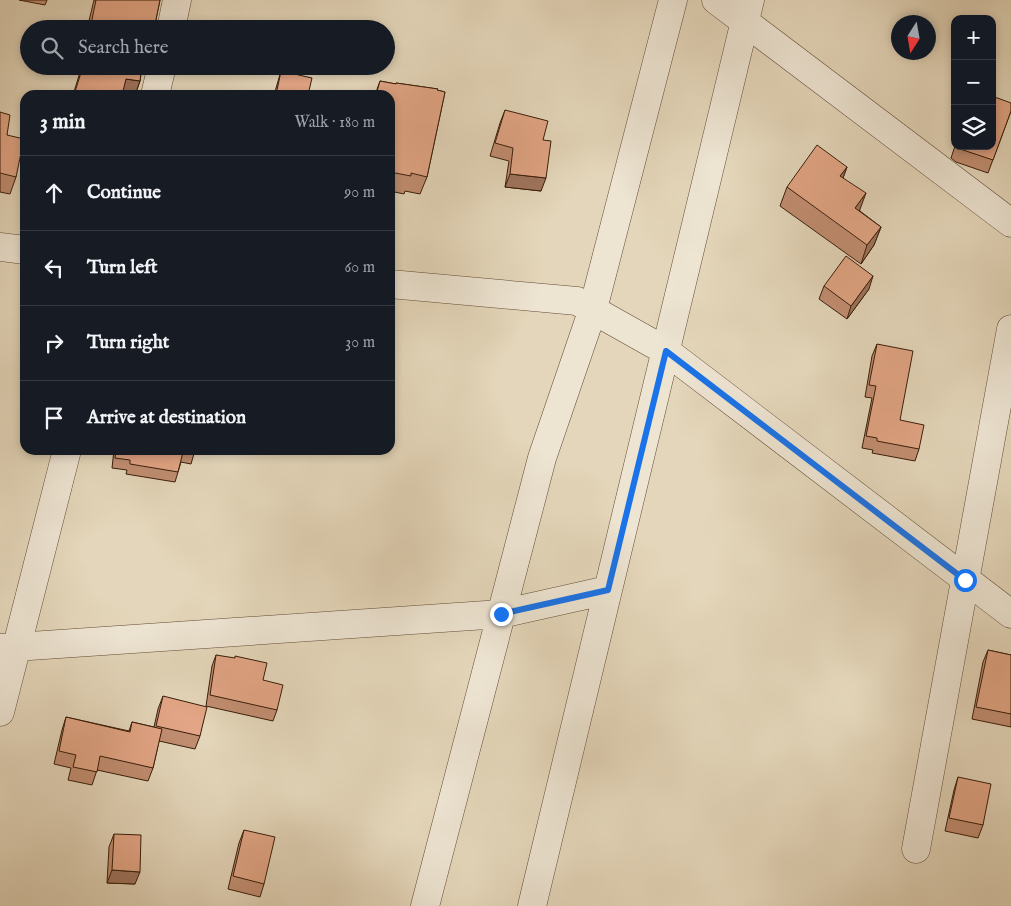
<!DOCTYPE html>
<html lang="en">
<head>
<meta charset="utf-8">
<style>
  body { margin:0; font-family:"IM FELL English",serif; background:#20242c; color:#f1f3f6 }
  .controls { position:absolute; right:15px; top:15px; display:grid; overflow:hidden; border-radius:10px; box-shadow:0 2px 8px #0003 }
  .controls button { width:45px; height:45px; display:grid; place-items:center; padding:0; border:0; border-bottom:1px solid #363941; background:#171b24; color:#f1f3f6; font:25px sans-serif }
  .compass { position:absolute; left:891px; top:15px; width:45px; height:45px; border-radius:50%; background:#171b24; box-shadow:0 2px 8px #0003; rotate:191deg }
  .stop { position:absolute; width:15px; height:15px; margin:-11px; border:4px solid #1a73e8; border-radius:50%; background:#fff }
  .stop.end { background:#1a73e8; border-color:#fff; box-shadow:0 1px 5px #0008 }
  .list { margin:0; padding:0; list-style:none }
  h2 { display:flex; justify-content:space-between; align-items:center; height:65px; margin:0; padding:0 20px; font-size:21px }
  h2 small { font-size:16px; font-weight:400; color:#9ea1a6 }
  .list li { display:grid; grid-template-columns:32px 1fr auto; gap:15px; align-items:center; box-sizing:border-box; height:75px; padding:0 20px; border-top:1px solid #363941 }
  .list b { display:block; font-size:19px; white-space:nowrap }
  .list em { font-size:16px; font-style:normal; color:#9ea1a6 }
  .icon { flex:none; width:28px; height:28px; fill:none; stroke:currentColor; stroke-width:2; stroke-linecap:round; stroke-linejoin:round }
  .map { position:relative; flex:none; width:1011px; height:906px; overflow:hidden }
  .search { position:absolute; background:#171b24; box-shadow:0 2px 8px #0003; left:20px; top:20px; width:375px; height:55px; display:flex; align-items:center; gap:12px; box-sizing:border-box; padding:0 18px; border-radius:28px; color:#9ea1a6; font-size:19px }
  .panel { position:absolute; background:#171b24; box-shadow:0 2px 8px #0003; left:20px; top:90px; width:375px; height:365px; border-radius:15px }
  .map>svg:first-child { display:block }
</style>
</head>
<body>
<div class="map">
<svg width="1011" height="906" viewBox="0 0 1011 906">
  <rect width="100%" height="100%" fill="#e4d6ba"/>
  <filter id="stains"><feTurbulence type="fractalNoise" baseFrequency=".004" numOctaves="4"/><feColorMatrix values="0 0 0 0 .2 0 0 0 0 .09 0 0 0 0 .02 0 0 0 .5 -.17"/></filter>
  <radialGradient id="worn" r=".72"><stop offset=".6" stop-color="#630" stop-opacity="0"/><stop offset="1" stop-color="#630" stop-opacity=".3"/></radialGradient>
  <g fill="none" stroke-linecap="round" stroke-linejoin="round">
    <defs>
      <path id="minor" d="M716,0L1011,223
        M171,29L177,0
        M155,95L162,66
        M0,247L25,250
        M390,284L577,301L666,351L1011,614
        M0,648L501,614L608,590
        M0,712L67,450
        M916,849L1011,329
        M425,906L542,458L593,309L673,0
        M532,906L750,0"/>
    </defs>
    <!-- minor casing -->
    <use href="#minor" stroke="#634b35" stroke-width="29"/>
    <!-- minor -->
    <use href="#minor" stroke="#ede4d2" stroke-width="28"/>
  </g>
  <!-- wall -->
  <path fill="#c28e72" stroke="#381d09" d="M19,0H47L45,5Z
    M94,0H160L154,29H87Z
    M79,66H142L140,81L135,95H73L81,69L78,68Z
    M281,71L308,95H274Z
    M380,81L396,84V83L438,89L437,90L445,92L427,177L420,194L405,191L404,194L390,191V95H375Z
    M505,110L543,140L541,191L505,187L509,161L490,156L500,123Z
    M1011,111L988,173L956,162L951,158L955,146H992Z
    M0,112L7,135L16,177L10,194L0,192Z
    M847,167L843,178L860,211L881,227L874,245L861,264L780,206L787,187Z
    M824,286L869,289L847,319L819,299Z
    M877,344L900,420L919,449L915,461L872,453L873,450L862,448L872,398L865,397L872,356Z
    M114,450H195L191,464L181,462L175,482L126,474L127,470L112,468Z
    M235,450H248L247,452Z
    M988,650L1011,655V727L972,719L983,662Z
    M216,655L263,680L277,710L273,721L206,706L212,666Z
    M163,696L200,736L195,749L159,741L153,768L148,781L97,770L92,785L68,780L71,768L54,764L62,730L66,717L129,731L132,722L154,727L158,709Z
    M958,777L983,825L978,838L945,831L954,790Z
    M244,830L264,884L260,897L228,889L239,843Z
    M114,834L135,884L107,883L109,847Z"/>
  <!-- shaded-wall -->
  <path fill="#9e745d" stroke="#381d09" d="M126,79L140,81L135,95H120Z
    M847,167L840,186V176Z
    M510,174L546,178L541,191L505,187Z
    M866,193L859,212L855,208Z
    M881,227L874,245L861,264L867,245Z
    M873,276L869,289L847,319L851,306Z
    M112,870L140,872L135,884L107,883Z"/>
  <!-- building -->
  <path fill="#e2a585" stroke="#381d09" d="M96,0H160L154,29H90Z
    M83,66H142L140,81L126,79L122,95H74Z
    M281,71L312,78L308,95H276Z
    M380,81L396,84V83L438,89L437,90L445,92L427,177L411,173V176L390,172V95H376Z
    M992,96L1011,103V111L993,160L960,149L957,146H992Z
    M505,110L548,121L543,140L551,141L546,178L510,174L513,148L495,143Z
    M0,112L10,115L7,135L24,139L16,177L0,173Z
    M817,145L847,167L840,176L866,193L855,208L881,227L867,245L787,187Z
    M846,256L873,276L851,306L824,286Z
    M877,344L913,351L900,420L924,425L919,449L877,441V438L866,436L876,386L869,385Z
    M116,450H195V454L183,452L178,472L130,464V460L115,458Z
    M988,650L1011,655V714L976,707Z
    M216,655L235,658V656L267,663L263,680L283,685L277,710L210,695Z
    M163,696L207,707L200,736L156,726Z
    M66,717L130,732L132,722L162,729L153,768L100,756L97,772L73,767L76,755L59,751Z
    M958,777L991,784L983,825L949,818Z
    M244,830L275,837L264,884L233,876Z
    M114,834L141,835L140,872L112,870Z"/>
  <g fill="none" stroke-linecap="round" stroke-linejoin="round">
    <!-- route -->
    <path stroke="#1a73e8" stroke-width="6" d="M501,614L608,590L666,351L965,580"/>
  </g>
  <rect width="100%" height="100%" filter="url(#stains)"/>
  <rect width="100%" height="100%" fill="url(#worn)"/>
</svg>
<div class="controls">
<button>+</button>
<button>−</button>
<button><svg class="icon" aria-label="layers" viewBox="0 0 24 24"><path d="M12 4l9 5-9 5-9-5zM3 14l9 5 9-5"/></svg></button>
</div>
<svg class="compass" viewBox="-18 -18 36 36"><path d="M0-13l5 13h-10z" fill="#e53935"/><path d="M0 13l5-13h-10z" fill="#9ea1a6"/></svg>
<div class="stop" style="left:965px;top:580px"></div>
<div class="stop end" style="left:501px;top:614px"></div>
<div class="search"><svg class="icon" aria-label="search" viewBox="0 0 24 24"><circle cx="10" cy="10" r="6"/><path d="M15 15l6 6"/></svg>Search here</div>
<section class="panel">
<h2>3 min<small>Walk · 180 m</small></h2>
<ul class="list">
<li><svg class="icon" aria-label="ahead" viewBox="0 0 24 24"><path d="M12 20V5M6 11l6-6 6 6"/></svg><div><b>Continue</b></div><em>90 m</em></li>
<li><svg class="icon" aria-label="left" viewBox="0 0 24 24"><path d="M17 20v-9H6M10 6l-5 5 5 5"/></svg><div><b>Turn left</b></div><em>60 m</em></li>
<li><svg class="icon" aria-label="right" viewBox="0 0 24 24"><path d="M7 20v-9h11M14 6l5 5-5 5"/></svg><div><b>Turn right</b></div><em>30 m</em></li>
<li><svg class="icon" aria-label="arrive" viewBox="0 0 24 24"><path d="M6 21V4h12l-3 4 3 4H6"/></svg><div><b>Arrive at destination</b></div></li>
</ul>
</section>
</div>
</body>
</html>
